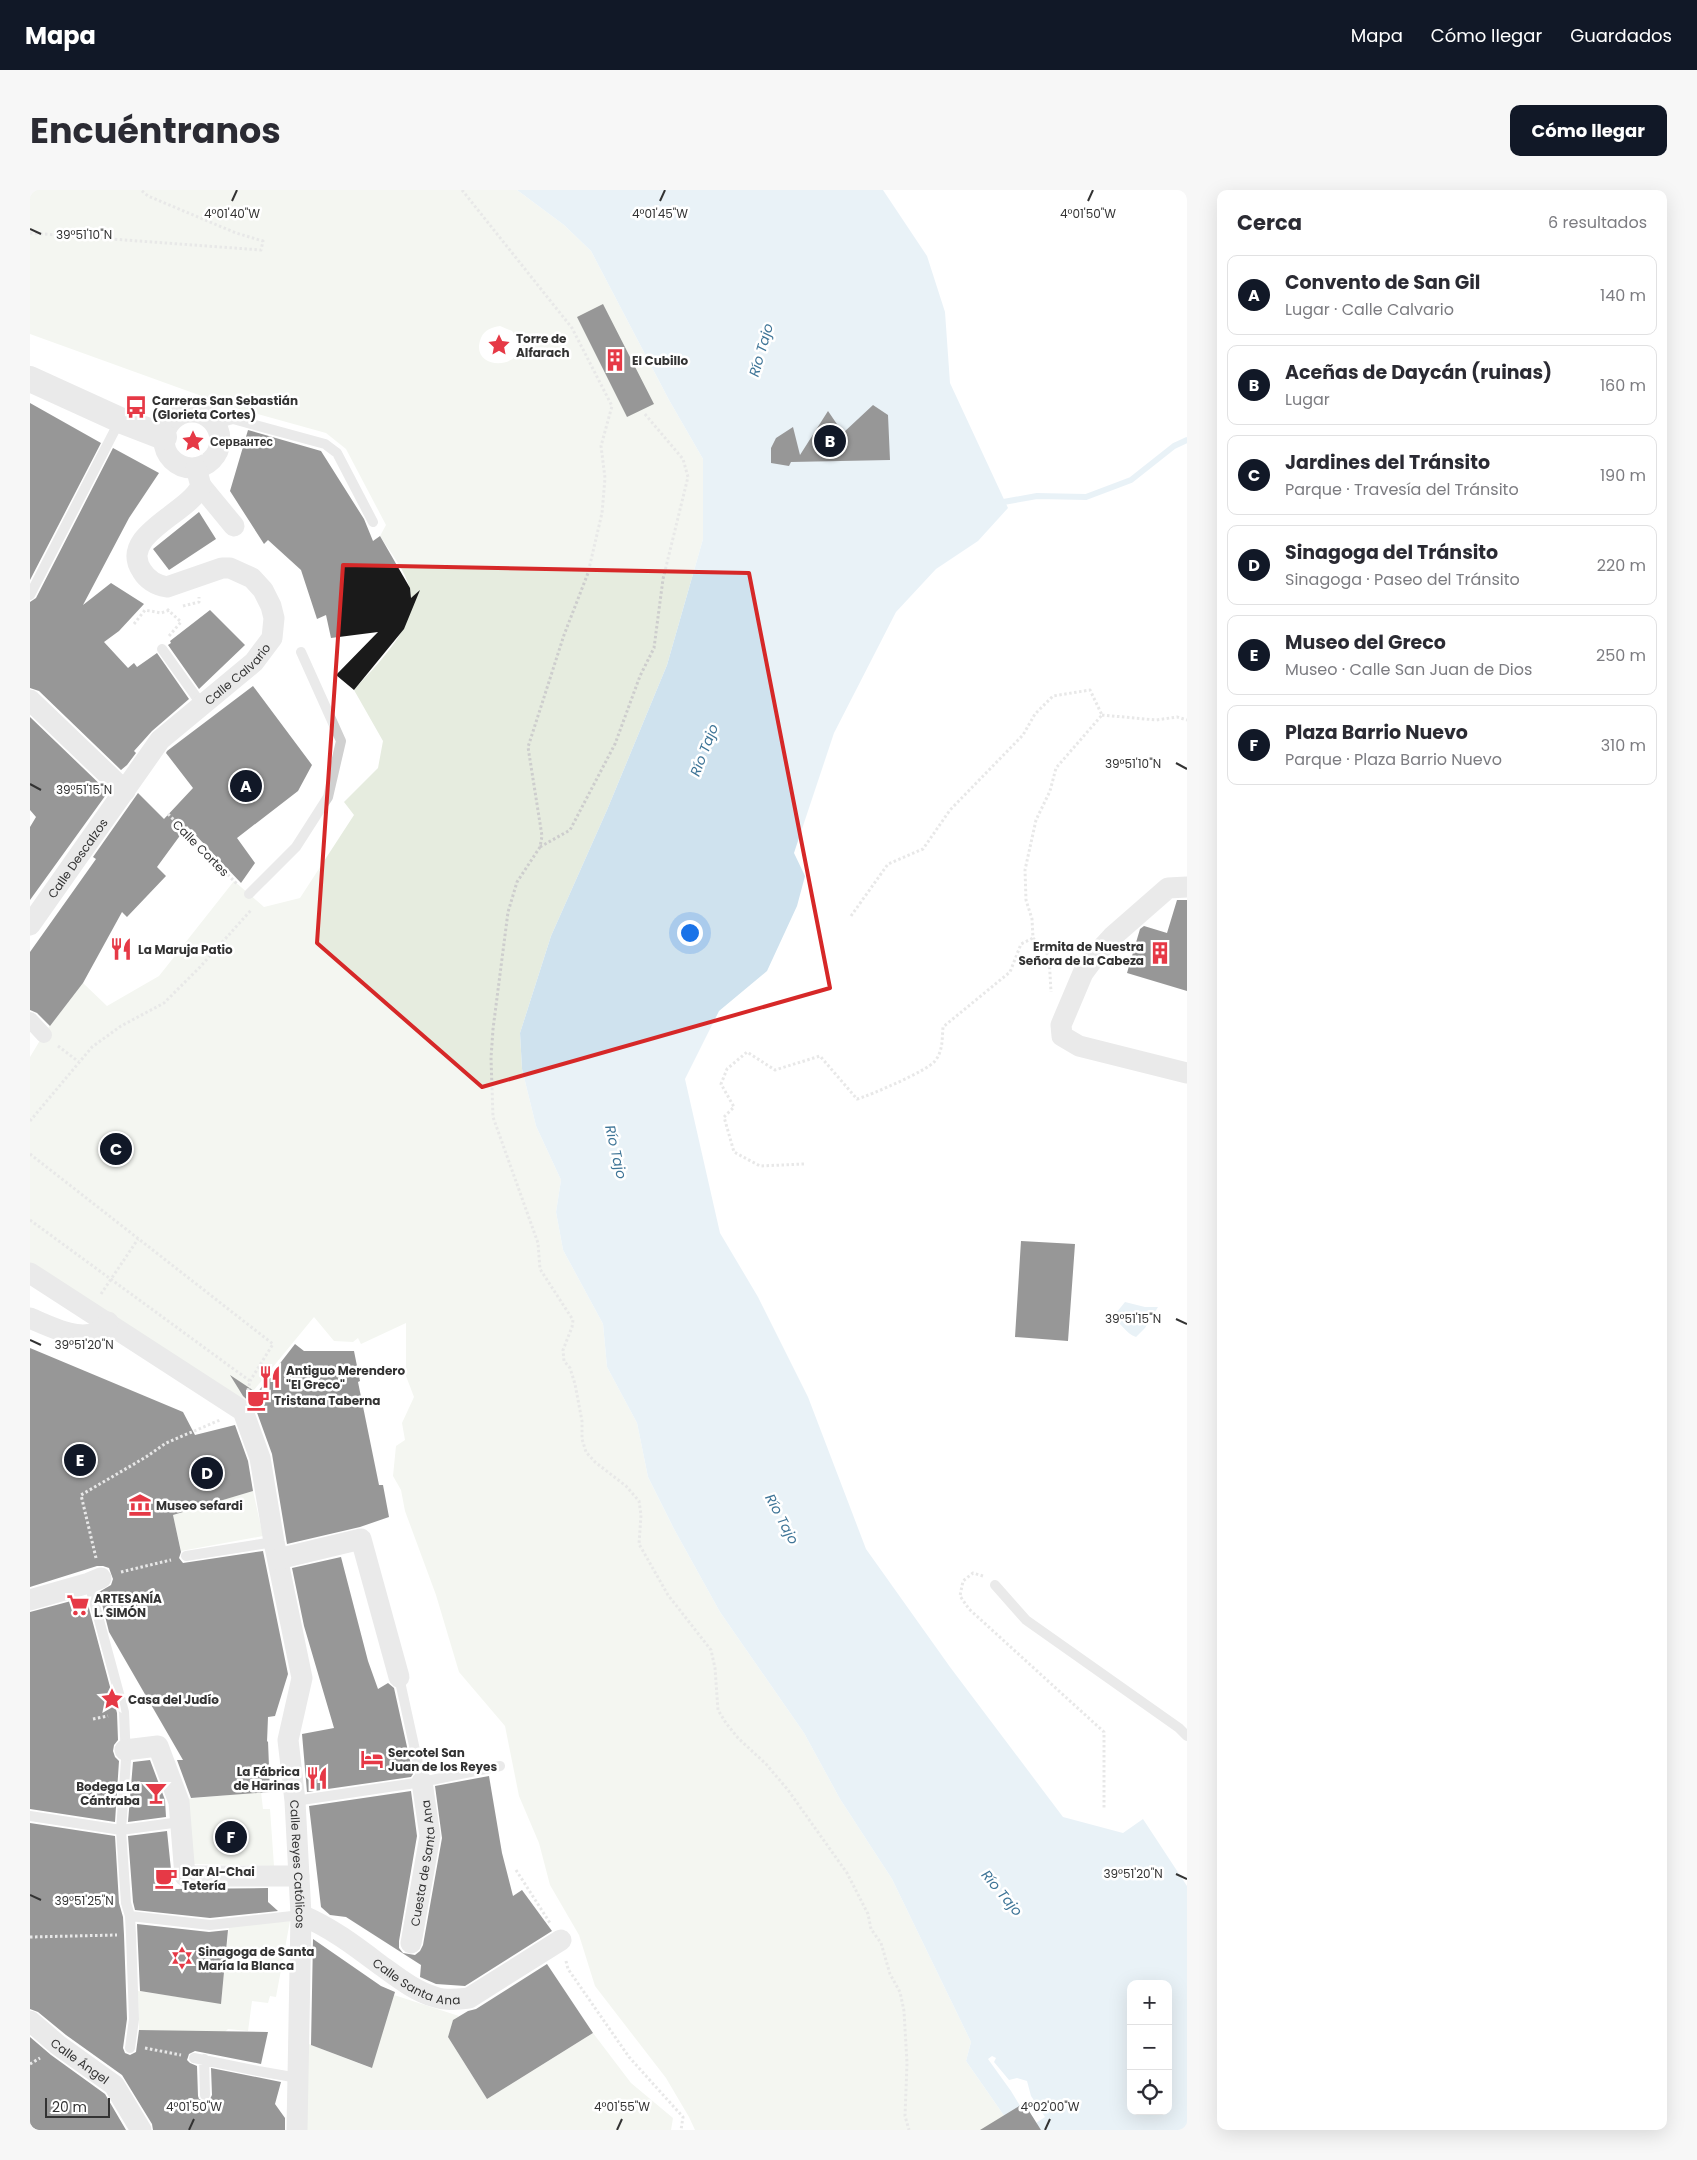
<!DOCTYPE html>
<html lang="es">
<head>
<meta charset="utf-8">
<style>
  body { margin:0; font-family:Poppins,sans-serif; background:#f7f7f7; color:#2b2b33 }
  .controls { position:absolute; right:15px; bottom:15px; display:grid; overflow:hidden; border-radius:10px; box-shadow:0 5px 20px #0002 }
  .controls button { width:45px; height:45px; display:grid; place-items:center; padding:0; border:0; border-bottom:1px solid #e1e1e2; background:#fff; color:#2b2b33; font:25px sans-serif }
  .scale { position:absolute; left:15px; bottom:12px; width:65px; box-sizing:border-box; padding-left:5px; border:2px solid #333; border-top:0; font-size:14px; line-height:18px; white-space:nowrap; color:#333; -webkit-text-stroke:4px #fff; paint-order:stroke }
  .you { position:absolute; left:659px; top:742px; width:18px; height:18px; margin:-12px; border:4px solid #fff; border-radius:50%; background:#1a73e8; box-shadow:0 0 0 8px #1a73e833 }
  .badge { display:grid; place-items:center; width:32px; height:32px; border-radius:50%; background:#111827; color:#fff; font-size:16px; font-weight:700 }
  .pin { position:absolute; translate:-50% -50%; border:2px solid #fff; box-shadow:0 1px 5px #0006 }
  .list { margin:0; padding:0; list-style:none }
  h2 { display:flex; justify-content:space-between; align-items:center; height:65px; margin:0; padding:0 20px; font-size:21px }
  h2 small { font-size:16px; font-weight:400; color:#7c7c81 }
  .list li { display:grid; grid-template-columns:32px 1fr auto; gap:15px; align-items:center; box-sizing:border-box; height:80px; margin:0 10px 10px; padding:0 10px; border:1px solid #e1e1e2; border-radius:10px }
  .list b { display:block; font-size:19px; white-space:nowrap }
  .list p { margin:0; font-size:16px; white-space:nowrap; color:#7c7c81 }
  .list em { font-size:16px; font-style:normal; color:#7c7c81 }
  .icon { flex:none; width:28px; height:28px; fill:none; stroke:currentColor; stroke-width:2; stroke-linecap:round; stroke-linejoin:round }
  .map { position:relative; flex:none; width:1157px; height:1940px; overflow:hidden; border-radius:10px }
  header { display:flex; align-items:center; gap:30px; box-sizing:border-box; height:70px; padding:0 25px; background:#111827; color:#fff }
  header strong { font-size:24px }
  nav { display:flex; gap:28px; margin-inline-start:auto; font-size:18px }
  .intro { display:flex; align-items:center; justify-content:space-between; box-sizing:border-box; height:120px; padding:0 30px }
  h1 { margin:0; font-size:35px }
  .button { padding:12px 22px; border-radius:10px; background:#111827; color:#fff; font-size:18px; font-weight:700 }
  main { display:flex; gap:30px; padding:0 30px }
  aside { flex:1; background:#fff; border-radius:10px; box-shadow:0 5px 20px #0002 }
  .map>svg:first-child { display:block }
</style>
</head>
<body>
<header>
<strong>Mapa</strong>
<nav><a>Mapa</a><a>Cómo llegar</a><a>Guardados</a></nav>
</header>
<div class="intro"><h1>Encuéntranos</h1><a class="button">Cómo llegar</a></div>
<main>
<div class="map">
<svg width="1157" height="1940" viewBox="0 0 1157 1940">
  <rect width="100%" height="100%" fill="#fff"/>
  <!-- green -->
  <path fill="#e6ecdf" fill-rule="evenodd" d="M0,0H487L534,35L561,61L639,210L673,269V349L637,475L577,620L521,746L490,843L492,879L506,936L531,990L526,1022L533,1060L573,1134L577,1177L607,1233L618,1287L644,1339L690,1422L774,1543L810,1609L862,1689L941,1852L936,1871L984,1940H665L659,1927L636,1888L565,1796L549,1745L520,1695L509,1653L489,1606L475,1536L429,1482L406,1405L375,1321L371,1300L363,1286L366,1256L375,1250L372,1233L384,1207L376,1186V1133L331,1154L328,1148L323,1152L304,1151L284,1127L215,1211L0,1073V867L15,842L53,793L77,816L129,786L204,691L234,717L270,708L324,625L314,612L348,578L353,551L324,500C346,475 389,436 380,400C376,381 360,362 350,346L356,335L316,259L296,243L202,217L0,144ZM470,136L482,141C510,180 436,185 451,148C454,140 462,137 470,136Z
    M223,1301L233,1346L151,1361L143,1325Z
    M231,1602L233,1619H240L244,1676L163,1674L155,1609Z
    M260,1731L246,1807L240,1806L238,1813L222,1811L218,1841L198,1839L194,1843L109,1840L108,1801L191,1813L199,1736Z
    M364,1805L429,1826L423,1830L418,1847L457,1909L563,1843L601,1893L643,1928L641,1940H274L276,1853L341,1878Z"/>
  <!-- water -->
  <path fill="#cfe2ee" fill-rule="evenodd" d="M487,0H853L897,66L915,122L920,193L978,318L948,351L906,379L866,422L804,543L764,663L775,686L767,716L737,781L689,821L655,889L690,1043L728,1107L778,1207L836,1359L920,1477L1033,1627L1093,1643L1113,1629L1157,1696V1940H1011L1006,1933L1015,1927L1001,1906L997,1891L987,1888L979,1890L964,1872L966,1868L962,1866L958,1869L981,1901L1005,1940H984L936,1871L941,1852L862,1689L810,1609L774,1543L690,1422L644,1339L618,1287L607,1233L577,1177L573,1134L533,1060L526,1022L531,990L506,936L492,879L490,843L521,746L577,620L637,475L673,349V269L639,210L561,61L534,35ZM1101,1794H1138V1921H1101Z
    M1095,1112L1115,1117H1128L1115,1138L1106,1147C1096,1144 1092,1133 1082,1128Z"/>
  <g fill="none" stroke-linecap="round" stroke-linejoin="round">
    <!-- stream -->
    <path stroke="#cfe2ee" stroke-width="6" d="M968,313L1007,306L1056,307L1101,290L1144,256L1157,250"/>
  </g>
  <!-- building -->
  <path fill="#1a1a1a" d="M573,114L624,214L597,227L547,127Z
    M0,213L71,253L0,390Z
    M843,215L858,225L860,270L761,272L759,276L741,273V258L746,248L763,237L770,265L798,221L813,243Z
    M218,240L291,261L334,329L343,351L350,346L380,398L381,408L390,400L374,439L324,500L306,485L348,442L301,448L296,425L287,429L271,380L238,350L234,354L200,301Z
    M83,258L129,283L99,328L53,415L81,393L114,414L89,441L74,452L98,478L104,473L107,477L127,463L159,509L122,541L104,561L106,563L97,575L91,580L9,501L0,498V412L6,408Z
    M169,322L186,349L139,380L123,359Z
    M180,420L215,455L169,499L138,455L141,453L140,451Z
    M223,496L282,575L268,601L207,648L225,673L211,693L157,636L127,677L136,686L97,727L92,722L53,793L20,836L7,823L0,820V762L66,669L63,667L108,603L134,629L163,598L136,563L137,561Z
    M0,527L78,602L0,710V637L6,627L0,620Z
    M1147,710H1157V801L1097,783L1110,739L1114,736L1137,743Z
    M991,1051L1045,1054L1038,1151L985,1147Z
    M265,1154L274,1161H324L330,1191L328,1192L349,1295H353L359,1327L330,1337L257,1354L242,1264L225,1217L213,1206L200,1185L227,1203Z
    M0,1158L153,1222L165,1245L205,1235L218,1271L223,1301L143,1325L151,1362L149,1368L153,1373L233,1361L258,1484L245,1526L238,1527L237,1552L238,1551L240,1602L161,1608L147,1570H153L79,1442L69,1402L81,1395L83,1389L79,1378L73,1376H67L0,1397Z
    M311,1367L338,1471L348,1499L358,1493L364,1498L383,1584L381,1587L277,1602L272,1544L304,1538L274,1436L262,1378Z
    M56,1407L87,1523L88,1550L84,1555L83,1561L85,1567L89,1571L85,1632L0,1619V1422Z
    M120,1570L135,1610L136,1627L98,1632L103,1572Z
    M459,1586L472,1663L483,1706L492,1700L522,1741L435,1796L406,1794L390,1787L391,1775L316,1727L300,1725L291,1717L279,1616L381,1601L387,1646L369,1751V1758L373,1763L385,1765L390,1761L393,1755L412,1648L405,1596Z
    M0,1633L85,1646L89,1713L93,1727L94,1745L97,1829L93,1858L95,1863L100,1865L106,1862L109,1840L238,1842L231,1874L165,1861L159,1864L157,1870L160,1873L167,1876L168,1906L169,1909L175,1912L179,1911L182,1905L181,1878L251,1892L245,1914L255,1928V1940H123L122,1934L92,1885L36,1845L8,1822L0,1819Z
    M137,1641L143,1699L238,1698V1712L248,1721L180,1728L105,1720L103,1712L98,1646Z
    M107,1734L179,1742L198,1740L191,1814L110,1801Z
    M283,1749L351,1796L365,1802L342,1878L281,1855Z
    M517,1774L563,1843L457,1909L418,1847L423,1830L438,1821L446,1819Z
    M0,1847L21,1865L75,1904L96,1940H0Z
    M994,1913L1011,1940H950Z"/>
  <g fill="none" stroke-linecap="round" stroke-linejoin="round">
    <!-- path -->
    <path stroke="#cdcdcd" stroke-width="3" stroke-dasharray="2.5 2.5" stroke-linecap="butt" d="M432,0L542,138L582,216L571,256L575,288L572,323L558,383L534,445L498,557L512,646L510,657L487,692L478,722L463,839L461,868L463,927L508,1053L510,1079L543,1130L542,1137L533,1160L534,1171L540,1178L545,1194L552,1231V1249L556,1262L565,1272L596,1296L609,1311L611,1325L609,1354L638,1405L681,1460L685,1478L688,1520L696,1533L708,1548L736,1574L758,1600L817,1683L838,1724L841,1739L851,1753L860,1784L870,1802L874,1821L877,1873L875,1926L879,1940
      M0,43L231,60L233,51L206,43L118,6L111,0
      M153,416L169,412V407
      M137,419L151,432L139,446
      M104,434L115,420L131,423L140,420
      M1072,525L1126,530L1147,527L1157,530
      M138,624L208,695
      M510,657L540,640L585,554L610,486L624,458L633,389L658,287L653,269L614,223
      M821,726L858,674L893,659L920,620L993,545L1005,524L1023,506L1060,500L1072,525L1026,578L1020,601L1006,630L995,680L996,710L1002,729L1003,748L1019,766L1021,802
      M28,856L49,872
      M0,931L62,857L91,836L134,813L170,777L222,719
      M0,964L243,1154L220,1191
      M774,974L730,976L704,962L694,927L704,917L691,894L697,879L717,862L745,880L790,866L827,909C841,905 897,881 905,871C913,861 912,849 913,837L980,782L991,754L1003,748
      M0,1030L220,1191L218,1200
      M71,1104L108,1049
      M66,1368L51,1305L116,1267L136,1253L190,1230
      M91,1382L141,1370
      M953,1386L943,1383L933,1391L930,1406L939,1419L1074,1542V1618
      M63,1529L78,1526
      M486,1680L520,1733
      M0,1747L87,1745
      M536,1771L538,1779L599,1867L653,1927L651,1940
      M115,1858L151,1865
      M0,1874L10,1868"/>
    <!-- service -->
    <path stroke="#d0d0d0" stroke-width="10" d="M185,234L203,229L295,254L307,263L343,332
      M0,405L90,230
      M132,459L172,515
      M219,704L266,657L298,607L311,551L271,462
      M156,1366L244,1352
      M59,1393L94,1522L96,1570L91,1640L96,1713L100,1726L101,1745L104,1829L100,1858
      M965,1395L996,1430L1149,1538L1157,1546
      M369,1487L392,1592
      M265,1611L392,1592L470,1576
      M0,1626L91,1640L150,1632
      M100,1726L180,1735L271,1725
      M164,1868L228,1881L268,1888
      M174,1869L175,1905"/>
    <!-- pedestrian -->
    <path stroke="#d0d0d0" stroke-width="16" d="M0,830L14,845"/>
    <!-- minor -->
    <g stroke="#d0d0d0" stroke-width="21">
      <circle cx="162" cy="250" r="28"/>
      <path d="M171,296L204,336"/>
      <path d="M0,510L95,601"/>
      <path d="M1157,697L1138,698L1082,747L1070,760L1053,783L1031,835L1032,846L1049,856L1157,883"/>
      <path id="s1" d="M0,735L130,550L224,472L242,448L244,428L241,416L233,400L222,388L200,378H192L137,397C126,395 118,391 112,381C88,345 158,324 171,296L166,278"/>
      <path id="s2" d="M0,1083L213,1221L230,1268L244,1352L272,1488L258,1550L265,1611L271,1725L267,1940"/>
      <path d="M0,1128C22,1137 61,1159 78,1132"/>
      <path d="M248,1369L331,1349L369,1487"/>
      <path d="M0,1410L59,1393L71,1388"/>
      <path d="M95,1560L128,1556L149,1612L155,1686H269"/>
      <path id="s3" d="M271,1725C300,1737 324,1755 349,1774C366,1786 384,1801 405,1807C416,1811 428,1809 439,1808L531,1750"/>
      <path id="s4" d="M381,1753L400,1646L392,1592"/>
      <path id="s5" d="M0,1831L28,1855L84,1895L111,1940"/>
    </g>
    <!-- tertiary -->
    <path stroke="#d0d0d0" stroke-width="26" d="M0,189L90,230L134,247"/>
  </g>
  <!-- marked area -->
  <path d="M0 0H1157V1940H0ZM313,375L719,383L800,798L452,897L287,753Z" fill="#fff" fill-opacity=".55" fill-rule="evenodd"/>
  <path fill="none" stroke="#d62828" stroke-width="4" stroke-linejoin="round" d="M313,375L719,383L800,798L452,897L287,753Z"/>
  <!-- ticks -->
  <path fill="none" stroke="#333" stroke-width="2" d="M202,11L207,0M630,11L635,0M1058,11L1063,0M0,39L11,44M1146,573L1157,579M0,594L11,600M1146,1129L1157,1134M0,1150L11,1155M1146,1684L1157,1689M0,1705L11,1710M159,1940L164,1929M587,1940L592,1929M1015,1940L1020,1929"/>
  <!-- icons -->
  <defs>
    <symbol id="sight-bare" viewBox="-9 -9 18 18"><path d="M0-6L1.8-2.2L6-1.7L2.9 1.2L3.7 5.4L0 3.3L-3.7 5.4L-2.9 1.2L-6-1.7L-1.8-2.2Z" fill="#e63946" stroke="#fff" stroke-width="2.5" paint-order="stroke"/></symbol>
    <symbol id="building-bare" viewBox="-9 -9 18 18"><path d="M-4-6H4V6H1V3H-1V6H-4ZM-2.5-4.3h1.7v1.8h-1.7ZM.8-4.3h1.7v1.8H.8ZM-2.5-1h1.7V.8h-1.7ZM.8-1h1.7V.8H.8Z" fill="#e63946" stroke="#fff" stroke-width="2.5" paint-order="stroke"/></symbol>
    <symbol id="bus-bare" viewBox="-9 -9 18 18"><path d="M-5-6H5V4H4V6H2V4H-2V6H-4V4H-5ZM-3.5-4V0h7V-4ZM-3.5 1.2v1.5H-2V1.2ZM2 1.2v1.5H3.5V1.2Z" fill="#e63946" stroke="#fff" stroke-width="2.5" paint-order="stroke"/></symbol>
    <symbol id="restaurant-bare" viewBox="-9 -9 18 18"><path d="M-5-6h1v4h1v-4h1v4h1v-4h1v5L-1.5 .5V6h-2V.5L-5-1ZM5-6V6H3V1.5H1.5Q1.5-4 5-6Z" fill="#e63946" stroke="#fff" stroke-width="2.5" paint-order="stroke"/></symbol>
    <symbol id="cafe-bare" viewBox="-9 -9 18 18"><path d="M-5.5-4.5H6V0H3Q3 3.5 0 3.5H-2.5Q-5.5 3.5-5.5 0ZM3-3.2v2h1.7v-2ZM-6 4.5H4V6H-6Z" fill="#e63946" stroke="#fff" stroke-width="2.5" paint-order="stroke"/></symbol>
    <symbol id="museum-bare" viewBox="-9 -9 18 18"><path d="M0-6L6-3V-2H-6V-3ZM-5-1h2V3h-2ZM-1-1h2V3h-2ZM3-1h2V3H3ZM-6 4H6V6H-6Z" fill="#e63946" stroke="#fff" stroke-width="2.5" paint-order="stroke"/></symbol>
    <symbol id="supermarket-bare" viewBox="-9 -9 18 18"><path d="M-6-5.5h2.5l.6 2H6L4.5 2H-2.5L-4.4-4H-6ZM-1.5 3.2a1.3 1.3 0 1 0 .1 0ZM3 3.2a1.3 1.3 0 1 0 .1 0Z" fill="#e63946" stroke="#fff" stroke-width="2.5" paint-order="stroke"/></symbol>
    <symbol id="hotel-bare" viewBox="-9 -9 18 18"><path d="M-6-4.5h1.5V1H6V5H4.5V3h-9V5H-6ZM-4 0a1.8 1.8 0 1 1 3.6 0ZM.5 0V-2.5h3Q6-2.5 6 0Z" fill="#e63946" stroke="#fff" stroke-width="2.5" paint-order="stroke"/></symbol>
    <symbol id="bar-bare" viewBox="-9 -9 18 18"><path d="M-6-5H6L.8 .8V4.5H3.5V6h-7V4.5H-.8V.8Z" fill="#e63946" stroke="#fff" stroke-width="2.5" paint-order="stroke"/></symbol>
    <symbol id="synagogue-bare" viewBox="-9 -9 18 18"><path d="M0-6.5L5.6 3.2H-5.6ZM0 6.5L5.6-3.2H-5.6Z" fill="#e63946" stroke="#fff" stroke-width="2.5" paint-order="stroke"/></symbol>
  </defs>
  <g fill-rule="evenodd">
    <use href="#sight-bare" x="453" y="139" width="32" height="32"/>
    <use href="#building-bare" x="569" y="154" width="32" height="32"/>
    <use href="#bus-bare" x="90" y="201" width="32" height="32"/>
    <use href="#sight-bare" x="147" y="235" width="32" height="32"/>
    <use href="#restaurant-bare" x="75" y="743" width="32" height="32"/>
    <use href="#building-bare" x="1114" y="747" width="32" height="32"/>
    <use href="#restaurant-bare" x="224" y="1171" width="32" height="32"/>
    <use href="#cafe-bare" x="212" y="1194" width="32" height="32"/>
    <use href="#museum-bare" x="94" y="1299" width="32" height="32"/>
    <use href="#supermarket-bare" x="32" y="1399" width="32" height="32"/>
    <use href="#sight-bare" x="66" y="1493" width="32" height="32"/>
    <use href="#hotel-bare" x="326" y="1553" width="32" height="32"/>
    <use href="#restaurant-bare" x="271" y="1572" width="32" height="32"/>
    <use href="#bar-bare" x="110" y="1587" width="32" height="32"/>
    <use href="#cafe-bare" x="120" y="1672" width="32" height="32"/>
    <use href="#synagogue-bare" x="136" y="1752" width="32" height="32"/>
  </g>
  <g text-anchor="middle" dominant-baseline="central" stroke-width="5" stroke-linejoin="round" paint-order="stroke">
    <!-- poi labels -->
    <g font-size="12" font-weight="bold" fill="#333" stroke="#fff" text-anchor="start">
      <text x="486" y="148">Torre de<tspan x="486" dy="14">Alfarach</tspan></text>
      <text x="602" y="170">El Cubillo</text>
      <text x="122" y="210">Carreras San Sebastián<tspan x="122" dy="14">(Glorieta Cortes)</tspan></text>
      <text x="180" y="251">Сервантес</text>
      <text x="1114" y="756" text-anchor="end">Ermita de Nuestra<tspan x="1114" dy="14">Señora de la Cabeza</tspan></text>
      <text x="108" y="759">La Maruja Patio</text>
      <text x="256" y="1180">Antiguo Merendero<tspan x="256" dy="14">"El Greco"</tspan></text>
      <text x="244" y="1210">Tristana Taberna</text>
      <text x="126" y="1315">Museo sefardi</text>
      <text x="64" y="1408">ARTESANÍA<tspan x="64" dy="14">L. SIMÓN</tspan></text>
      <text x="98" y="1509">Casa del Judío</text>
      <text x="358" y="1562">Sercotel San<tspan x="358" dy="14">Juan de los Reyes</tspan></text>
      <text x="270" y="1581" text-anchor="end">La Fábrica<tspan x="270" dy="14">de Harinas</tspan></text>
      <text x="110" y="1596" text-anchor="end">Bodega La<tspan x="110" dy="14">Cántraba</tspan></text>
      <text x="152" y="1681">Dar Al-Chai<tspan x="152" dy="14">Tetería</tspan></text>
      <text x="168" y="1761">Sinagoga de Santa<tspan x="168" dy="14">María la Blanca</tspan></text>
    </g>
    <!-- street labels -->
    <g font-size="12" fill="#333" stroke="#fff">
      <text stroke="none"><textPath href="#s1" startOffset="328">Calle Calvario</textPath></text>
      <text transform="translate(171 658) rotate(45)">Calle Cortes</text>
      <text stroke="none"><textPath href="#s1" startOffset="82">Calle Descalzos</textPath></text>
      <text stroke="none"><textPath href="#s4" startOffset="81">Cuesta de Santa Ana</textPath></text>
      <text stroke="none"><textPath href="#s2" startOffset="716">Calle Reyes Católicos</textPath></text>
      <text stroke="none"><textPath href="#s3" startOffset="135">Calle Santa Ana</textPath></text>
      <text stroke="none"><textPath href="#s5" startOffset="64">Calle Ángel</textPath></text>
    </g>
    <!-- water labels -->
    <g font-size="14" font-style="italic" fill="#3f7597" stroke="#fff">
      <text transform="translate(731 160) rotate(-74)">Río Tajo</text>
      <text transform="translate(674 560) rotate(-69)">Río Tajo</text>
      <text transform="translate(586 962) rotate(77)">Río Tajo</text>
      <text transform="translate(752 1329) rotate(62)">Río Tajo</text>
      <text transform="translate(972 1703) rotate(50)">Río Tajo</text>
    </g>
  </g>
  <g font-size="12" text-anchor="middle" fill="#333" stroke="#fff" stroke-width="5" stroke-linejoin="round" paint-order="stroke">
    <text x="202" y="28">4°01'40"W</text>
    <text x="630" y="28">4°01'45"W</text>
    <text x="1058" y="28">4°01'50"W</text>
    <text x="54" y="49">39°51'10"N</text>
    <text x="1103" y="578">39°51'10"N</text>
    <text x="54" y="604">39°51'15"N</text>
    <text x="1103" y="1133">39°51'15"N</text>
    <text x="54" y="1159">39°51'20"N</text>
    <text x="1103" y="1688">39°51'20"N</text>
    <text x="54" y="1715">39°51'25"N</text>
    <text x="164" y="1921">4°01'50"W</text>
    <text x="592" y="1921">4°01'55"W</text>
    <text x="1020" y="1921">4°02'00"W</text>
  </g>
</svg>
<div class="controls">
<button>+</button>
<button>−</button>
<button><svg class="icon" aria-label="locate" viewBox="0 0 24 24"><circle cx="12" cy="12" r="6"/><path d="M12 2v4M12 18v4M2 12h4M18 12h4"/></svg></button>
</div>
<div class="scale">20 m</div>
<div class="you"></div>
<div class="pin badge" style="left:216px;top:596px">A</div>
<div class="pin badge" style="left:800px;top:251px">B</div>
<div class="pin badge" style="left:86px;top:959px">C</div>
<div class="pin badge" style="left:177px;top:1283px">D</div>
<div class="pin badge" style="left:50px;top:1270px">E</div>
<div class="pin badge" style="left:201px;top:1647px">F</div>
</div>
<aside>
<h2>Cerca<small>6 resultados</small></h2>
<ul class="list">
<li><span class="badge">A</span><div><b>Convento de San Gil</b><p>Lugar · Calle Calvario</p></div><em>140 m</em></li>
<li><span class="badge">B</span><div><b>Aceñas de Daycán (ruinas)</b><p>Lugar</p></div><em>160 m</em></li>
<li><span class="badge">C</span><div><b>Jardines del Tránsito</b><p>Parque · Travesía del Tránsito</p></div><em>190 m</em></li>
<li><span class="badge">D</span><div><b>Sinagoga del Tránsito</b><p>Sinagoga · Paseo del Tránsito</p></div><em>220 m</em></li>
<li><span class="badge">E</span><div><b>Museo del Greco</b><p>Museo · Calle San Juan de Dios</p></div><em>250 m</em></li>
<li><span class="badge">F</span><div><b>Plaza Barrio Nuevo</b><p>Parque · Plaza Barrio Nuevo</p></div><em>310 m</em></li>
</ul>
</aside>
</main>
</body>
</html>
